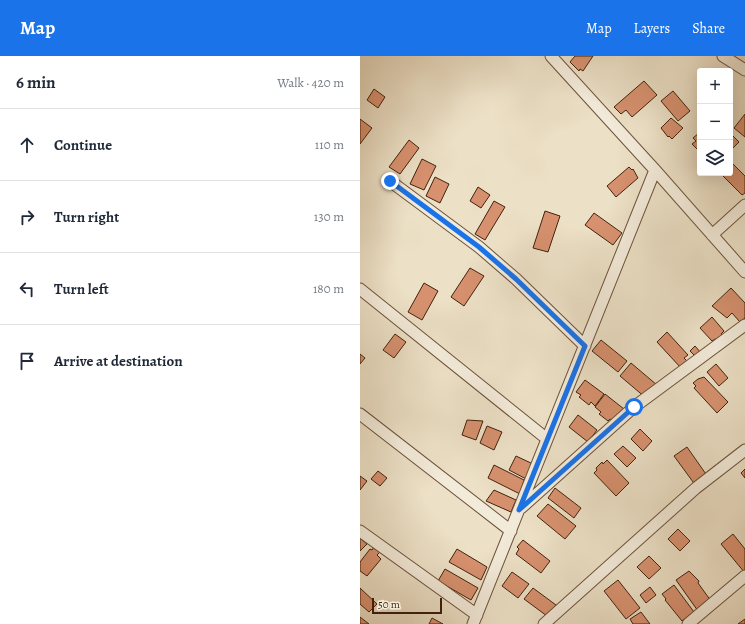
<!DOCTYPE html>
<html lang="en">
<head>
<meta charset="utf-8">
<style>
  body { margin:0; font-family:Alegreya,serif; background:#f6f6f7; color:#1f2937 }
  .controls { position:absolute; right:12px; top:12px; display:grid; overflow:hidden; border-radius:4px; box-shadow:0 4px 16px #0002 }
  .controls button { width:36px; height:36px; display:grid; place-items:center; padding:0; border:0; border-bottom:1px solid #e0e1e3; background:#fff; color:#1f2937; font:20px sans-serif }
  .scale { position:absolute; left:12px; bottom:10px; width:70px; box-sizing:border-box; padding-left:4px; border:2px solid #42220d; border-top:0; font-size:11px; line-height:14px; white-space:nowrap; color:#42220d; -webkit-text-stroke:3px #f3ebda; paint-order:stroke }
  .stop { position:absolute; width:12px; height:12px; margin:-9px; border:3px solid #1a73e8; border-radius:50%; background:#fff }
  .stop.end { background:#1a73e8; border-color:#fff; box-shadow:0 1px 4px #0008 }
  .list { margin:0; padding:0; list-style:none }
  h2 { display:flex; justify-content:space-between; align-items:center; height:52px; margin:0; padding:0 16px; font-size:17px }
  h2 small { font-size:13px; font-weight:400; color:#747a83 }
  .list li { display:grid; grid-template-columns:26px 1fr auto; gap:12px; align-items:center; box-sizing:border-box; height:72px; padding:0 16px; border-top:1px solid #e0e1e3 }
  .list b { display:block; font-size:15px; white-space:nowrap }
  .list em { font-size:13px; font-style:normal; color:#747a83 }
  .icon { flex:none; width:22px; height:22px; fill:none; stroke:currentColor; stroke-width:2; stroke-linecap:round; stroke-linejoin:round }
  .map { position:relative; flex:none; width:385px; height:568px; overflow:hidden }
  header { display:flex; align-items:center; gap:24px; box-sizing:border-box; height:56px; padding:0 20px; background:#1a73e8; color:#fff }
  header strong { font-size:19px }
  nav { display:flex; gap:22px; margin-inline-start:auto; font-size:14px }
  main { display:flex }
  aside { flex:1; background:#fff }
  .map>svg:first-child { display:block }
</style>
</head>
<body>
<header>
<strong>Map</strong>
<nav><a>Map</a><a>Layers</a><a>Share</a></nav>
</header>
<main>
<aside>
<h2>6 min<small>Walk · 420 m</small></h2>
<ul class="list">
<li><svg class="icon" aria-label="ahead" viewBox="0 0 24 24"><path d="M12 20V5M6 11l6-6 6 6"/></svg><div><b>Continue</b></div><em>110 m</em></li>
<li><svg class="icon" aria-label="right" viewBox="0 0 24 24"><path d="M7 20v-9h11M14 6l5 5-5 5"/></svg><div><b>Turn right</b></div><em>130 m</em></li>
<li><svg class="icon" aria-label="left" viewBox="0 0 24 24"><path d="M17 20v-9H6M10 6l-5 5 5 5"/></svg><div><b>Turn left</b></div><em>180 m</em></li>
<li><svg class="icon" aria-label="arrive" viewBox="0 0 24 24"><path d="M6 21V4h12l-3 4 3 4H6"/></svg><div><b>Arrive at destination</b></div></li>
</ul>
</aside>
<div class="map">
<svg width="385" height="568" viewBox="0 0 385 568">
  <rect width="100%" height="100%" fill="#ece0c6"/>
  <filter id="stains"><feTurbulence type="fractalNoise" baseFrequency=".005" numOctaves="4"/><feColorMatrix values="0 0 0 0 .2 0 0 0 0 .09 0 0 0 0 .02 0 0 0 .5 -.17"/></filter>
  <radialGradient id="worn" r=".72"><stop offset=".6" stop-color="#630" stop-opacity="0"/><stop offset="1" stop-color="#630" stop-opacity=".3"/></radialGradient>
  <!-- building -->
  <path fill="#d7916f" stroke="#42220d" d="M215,0H233L223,15L220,13L219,15L210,6Z
    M284,25L297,39L272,61L266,54L261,58L254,51Z
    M14,33L25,41L18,52L7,44Z
    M313,35L330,55L318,65L301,45Z
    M385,58V81L374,72Z
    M311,62L323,72L312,83L309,80L308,81L301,72Z
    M0,63L12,72L0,88Z
    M339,77L340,79V96L332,88L336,85L333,82Z
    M370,77L379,86L370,95Z
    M49,84L59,92L40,118L29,111Z
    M62,103L76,110L64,134L50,128Z
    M370,105L385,120V137L382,139L360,117H370Z
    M269,111L272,114L273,113L278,122L256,141L247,130Z
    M75,121L89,128L80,147L66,140Z
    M118,131L130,139L121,152L110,145Z
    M134,145L145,151L125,184L115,178Z
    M185,155L200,160L188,196L173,192Z
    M234,157L262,177L253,189L225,169Z
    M110,212L124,220L104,250L91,241Z
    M64,227L78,235L62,264L48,256Z
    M371,232L385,247V262L380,266L372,257L367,262L352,250Z
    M352,261L364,275L361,278L363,280L357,284L355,283L352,285L340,272Z
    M307,276L328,299L324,302L328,306L321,312L297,286Z
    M35,278L46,286L34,302L23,294Z
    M241,284L267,305L258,316L232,295Z
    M335,290L342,298L337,302L330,295Z
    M0,298L5,302L0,308Z
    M271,307L297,329L286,342L260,320Z
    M356,308L368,322L359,330L347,316Z
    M344,321L368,346L357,357L334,332L336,330L333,327L338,323Z
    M225,324L244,338L235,350L231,346L229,349L219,341L221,339L216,336Z
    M245,338L264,353L254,366L250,363L248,365L239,358L241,356L235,351Z
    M218,359L237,374L228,386L209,371Z
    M107,364L123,365L116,384L102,379Z
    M127,370L142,376L134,394L120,387Z
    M280,373L292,385L283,395L271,383Z
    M263,390L276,402L267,411L254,398Z
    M327,391L348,421L336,430L314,400Z
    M156,400L173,408L168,424L149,414Z
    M247,404L269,427L256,440L234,417L237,414L236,412L242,406L243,408Z
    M134,409L164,424L160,438L128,422Z
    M385,413V422L381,417Z
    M18,415L27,422L20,430L11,423Z
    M0,420L7,425L0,434Z
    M195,432L221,452L214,462L188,442Z
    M134,434L156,444L151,456L126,445Z
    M188,448L216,470L205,483L177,460Z
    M318,473L330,485L320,495L308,483Z
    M373,478L385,493V517L361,488Z
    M0,482L7,488L0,495Z
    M163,484L190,505L181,517L156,498L159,493L157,491Z
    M14,491L20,496L17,499L21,503L7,520L0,515V506L10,493L12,494Z
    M97,493L127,511L121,524L89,506Z
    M289,500L301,512L289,523L277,511Z
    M85,513L118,532L111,544L78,525Z
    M329,515L339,525L338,527L351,545L338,555L316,524Z
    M152,516L169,528L158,542L142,530Z
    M258,524L280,552L266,563L244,535Z
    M314,529L334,556L322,565L305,544L306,543L302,538Z
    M290,531L296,539L286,547L280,539Z
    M0,532L17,548L9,556L0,548Z
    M173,532L196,549L187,560L164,543Z
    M281,556L290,568H273L270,563Z
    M0,561L9,568H0Z
    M72,562L83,568H69Z
    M385,563V568H378Z"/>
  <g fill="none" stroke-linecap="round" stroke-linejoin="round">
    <defs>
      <path id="minor" d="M191,0L295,114L385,216
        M363,0L385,14
        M30,125L119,191L156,223L225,290
        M352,179L385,149
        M0,233L187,383
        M0,358L151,475
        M161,452L274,351L385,269
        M0,475L117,559
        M113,568L295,114
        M184,568L336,432L385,394
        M328,568L385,520"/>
    </defs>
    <!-- minor casing -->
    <use href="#minor" stroke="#6c523b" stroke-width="13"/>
    <!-- minor -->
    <use href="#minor" stroke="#f3ebda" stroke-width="11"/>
  </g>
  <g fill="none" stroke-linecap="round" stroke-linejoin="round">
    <!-- route -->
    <path stroke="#1a73e8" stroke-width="5" d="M30,125L119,191L156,223L225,290L159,454L274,351"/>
  </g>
  <rect width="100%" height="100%" filter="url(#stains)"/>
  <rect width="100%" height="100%" fill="url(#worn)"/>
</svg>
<div class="controls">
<button>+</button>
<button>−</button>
<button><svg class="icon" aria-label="layers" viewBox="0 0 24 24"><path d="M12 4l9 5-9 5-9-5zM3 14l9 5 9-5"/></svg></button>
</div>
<div class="scale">50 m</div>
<div class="stop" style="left:274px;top:351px"></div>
<div class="stop end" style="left:30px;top:125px"></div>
</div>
</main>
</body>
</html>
